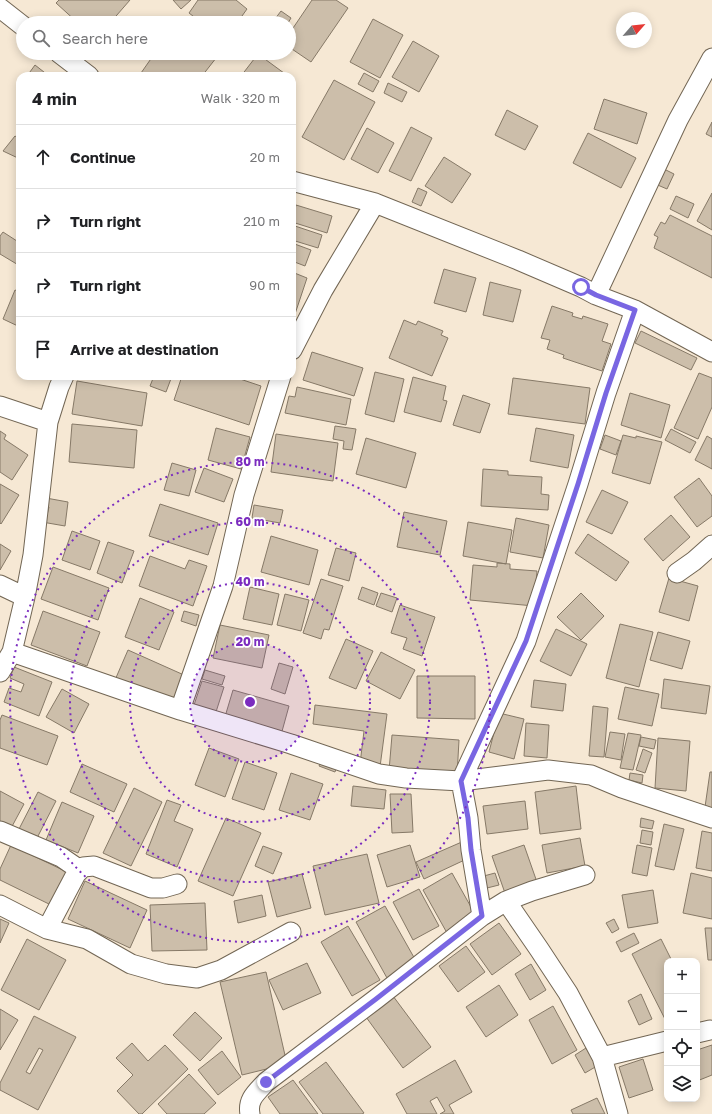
<!DOCTYPE html>
<html lang="en">
<head>
<meta charset="utf-8">
<style>
  body { margin:0; font-family:"Golos Text",sans-serif; background:#f2f2f2; color:#202124 }
  .controls { position:absolute; right:12px; bottom:12px; display:grid; overflow:hidden; border-radius:8px; box-shadow:0 2px 10px #0003 }
  .controls button { width:36px; height:36px; display:grid; place-items:center; padding:0; border:0; border-bottom:1px solid #e0e0e0; background:#fff; color:#202124; font:20px sans-serif }
  .compass { position:absolute; left:616px; top:12px; width:36px; height:36px; border-radius:50%; background:#fff; box-shadow:0 2px 10px #0003; rotate:62deg }
  .stop { position:absolute; width:12px; height:12px; margin:-9px; border:3px solid #7966e2; border-radius:50%; background:#fff }
  .stop.end { background:#7966e2; border-color:#fff; box-shadow:0 1px 4px #0008 }
  .list { margin:0; padding:0; list-style:none }
  h2 { display:flex; justify-content:space-between; align-items:center; height:52px; margin:0; padding:0 16px; font-size:17px }
  h2 small { font-size:13px; font-weight:400; color:#757577 }
  .list li { display:grid; grid-template-columns:26px 1fr auto; gap:12px; align-items:center; box-sizing:border-box; height:64px; padding:0 16px; border-top:1px solid #e0e0e0 }
  .list b { display:block; font-size:15px; white-space:nowrap }
  .list em { font-size:13px; font-style:normal; color:#757577 }
  .icon { flex:none; width:22px; height:22px; fill:none; stroke:currentColor; stroke-width:2; stroke-linecap:round; stroke-linejoin:round }
  .map { position:relative; flex:none; width:712px; height:1114px; overflow:hidden }
  .search { position:absolute; background:#fff; box-shadow:0 2px 10px #0003; left:16px; top:16px; width:280px; height:44px; display:flex; align-items:center; gap:10px; box-sizing:border-box; padding:0 14px; border-radius:22px; color:#757577; font-size:15px }
  .panel { position:absolute; background:#fff; box-shadow:0 2px 10px #0003; left:16px; top:72px; width:280px; height:308px; border-radius:12px }
  .map>svg:first-child { display:block }
</style>
</head>
<body>
<div class="map">
<svg width="712" height="1114" viewBox="0 0 712 1114">
  <rect width="100%" height="100%" fill="#f6e8d4"/>
  <!-- building -->
  <path fill="#ccbeaa" stroke="#867967" fill-rule="evenodd" d="M59,0H130L110,23H78L56,3Z
    M173,0H191L181,9Z
    M198,0H236L247,9L237,23H202L189,13Z
    M312,0H336L348,8L311,62L289,47V34Z
    M281,11L291,18L288,23H272Z
    M373,19L403,35L380,78L350,62Z
    M413,41L439,56L419,92L392,77Z
    M155,53H220L202,76H145L141,73Z
    M258,54L288,76H241Z
    M35,65L49,76H27Z
    M364,73L379,81L373,92L358,84Z
    M334,80L375,102L344,160L302,137Z
    M388,83L407,92L402,102L384,93Z
    M604,99L647,113L637,144L594,129Z
    M507,110L538,126L525,150L495,135Z
    M712,122V137L706,134Z
    M411,127L432,138L411,181L389,171Z
    M367,128L394,143L378,173L351,159Z
    M588,133L636,158L621,188L573,163Z
    M15,136L20,139V159L3,151Z
    M444,157L471,174L452,203L425,186Z
    M660,167L674,174L667,189L653,183Z
    M418,188L427,192L421,206L412,202Z
    M712,193V230L697,221Z
    M676,196L694,204L688,218L670,209Z
    M296,205L332,216L327,233L292,222Z
    M670,215L712,236V278L654,248L658,237L654,235L661,222L665,224Z
    M292,225L322,235L318,248L292,240Z
    M3,232L20,243V266L0,254V236Z
    M292,243L311,250L305,266L292,261Z
    M444,269L476,278L466,312L434,303Z
    M292,272L307,278L295,314L292,313Z
    M490,282L521,290L513,322L483,315Z
    M15,290L20,292V327L3,319Z
    M552,306L573,313L572,316L582,319L583,316L608,324L602,341L611,344L602,371L563,358L564,355L547,349L550,340L541,338Z
    M404,320L416,325L418,321L443,331L441,335L448,338L432,376L389,358Z
    M641,331L697,358L691,370L635,343Z
    M312,352L363,368L354,396L303,380Z
    M375,372L404,379L394,422L365,414Z
    M699,373L712,378V407L698,439L674,428Z
    M154,376H172L166,392L150,386Z
    M182,376H231L261,386L249,425L174,400Z
    M413,377L446,386L443,400L447,401L441,422L404,412Z
    M513,378L590,388L585,424L508,414Z
    M77,381L147,393L142,426L72,414Z
    M297,387L351,399L346,425L285,413L289,396L295,397Z
    M630,393L670,405L661,438L621,425Z
    M463,395L490,404L480,433L453,425Z
    M72,424L137,430L134,468L69,462Z
    M335,426L356,429L352,450L343,449L344,441L333,439Z
    M216,428L250,437L241,469L208,460Z
    M536,428L574,435L568,468L530,461Z
    M671,429L696,442L690,453L665,440Z
    M0,431L6,435L4,439L28,455L12,480L0,472Z
    M276,434L338,443L333,481L271,472Z
    M605,435L621,441L616,455L600,449Z
    M623,435L636,438V436L662,442L650,484L612,473Z
    M707,436L712,439V469L695,460Z
    M366,438L416,453L406,488L356,474Z
    M172,463L196,470L189,496L164,490Z
    M204,468L233,479L224,502L195,492Z
    M483,469L508,471V475L542,477L541,494L549,495L548,510L481,506Z
    M699,478L712,496V516L697,527L674,497Z
    M0,484L19,495L1,524L0,523Z
    M602,490L628,502L612,534L586,522Z
    M46,498L68,502L65,526L42,522L43,515H47L49,507H45Z
    M160,504L218,523L208,555L149,536Z
    M254,505L283,510L280,523L252,518Z
    M404,512L447,521L440,555L397,547Z
    M671,515L690,537L663,561L644,539Z
    M516,518L549,525L543,558L510,552Z
    M468,522L512,530L506,564L463,556Z
    M72,531L100,541L90,570L62,560Z
    M588,534L629,562L616,581L575,553Z
    M271,536L318,550L309,585L261,572Z
    M108,542L134,551L122,583L97,573Z
    M0,544L11,551L0,570Z
    M336,548L356,553L349,581L328,575Z
    M150,556L185,569L189,560L207,566L193,606L139,586Z
    M497,563L510,564V569L537,571L534,606L470,600L473,565L497,567Z
    M53,567L109,588L98,620L41,599Z
    M669,578L698,586L689,621L659,612Z
    M321,579L343,586L329,630L324,629L321,639L303,633Z
    M250,587L279,594L272,625L243,619Z
    M362,587L378,593L374,605L358,599Z
    M381,593L397,598L392,612L376,606Z
    M581,593L604,616L581,640L557,617Z
    M285,594L309,600L301,631L277,625Z
    M140,598L174,612L159,650L125,637Z
    M400,605L435,617L422,656L403,649L407,638L391,633Z
    M43,611L100,632L87,666L31,645Z
    M184,611L199,615L196,626L181,621Z
    M620,624L653,632L639,687L606,678Z
    M220,625L269,635L262,668L213,658Z
    M556,629L587,644L571,676L540,661Z
    M658,632L690,641L682,669L650,660Z
    M346,639L373,651L356,689L329,678Z
    M128,650L184,675L171,705L115,680Z
    M381,652L415,670L400,699L366,681Z
    M279,663L293,667L285,694L271,689Z
    M14,667L52,682L39,716L4,702L9,688L21,692L24,684L10,678Z
    M205,670L225,676L222,685L202,679Z
    M417,676H475V719L417,718Z
    M664,679L710,686L706,714L661,708Z
    M534,680L566,684L563,711L531,707Z
    M202,681L224,687L215,715L193,708Z
    M625,687L659,694L652,726L618,719Z
    M62,689L89,704L74,733L46,717Z
    M233,690L289,706L281,735L224,720Z
    M315,705L387,714L380,767L360,764L364,731L313,724Z
    M593,706L608,708L604,757L589,756Z
    M499,713L524,719L514,759L489,752Z
    M2,715L58,736L47,765L0,748V720Z
    M526,723L549,725L547,758L524,756Z
    M610,732L625,734L621,760L605,757Z
    M628,733L641,735L633,770L620,768Z
    M392,735L459,740L457,776L389,771Z
    M641,737L656,740L654,749L639,746Z
    M658,738L690,741L686,791L655,788Z
    M209,748L239,759L225,797L195,785Z
    M643,749L652,753L645,773L636,770Z
    M323,757L338,762L335,772L319,766Z
    M245,762L277,773L264,810L232,799Z
    M82,764L127,784L114,812L70,792Z
    M710,772H712V808L705,807Z
    M291,773L323,784L310,820L279,810Z
    M630,773L643,775L642,783L629,780Z
    M353,786L386,790L384,809L351,806Z
    M576,786L581,829L540,834L535,792Z
    M134,788L162,802L131,866L103,853Z
    M0,791L24,804L9,832L0,827Z
    M38,792L56,801L37,838L19,829Z
    M390,794H411L413,832L392,833Z
    M167,800L181,805L174,821L193,829L177,867L146,854Z
    M525,801L528,829L487,834L483,806Z
    M62,802L94,816L78,853L46,840Z
    M226,818L261,833L233,896L198,881Z
    M641,818L654,821L652,829L640,827Z
    M664,824L684,829L674,870L655,866Z
    M642,830L653,832L651,845L640,843Z
    M702,831L712,833V871L696,868Z
    M580,838L585,866L547,873L542,845Z
    M464,841L471,857L424,879L416,862Z
    M11,845L69,873L53,906L0,880V869Z
    M410,845L420,877L387,887L377,855Z
    M524,845L538,885L506,896L492,856Z
    M637,845L652,848L647,876L632,873Z
    M263,846L282,853L273,874L255,866Z
    M367,854L379,903L325,915L313,866Z
    M452,873L476,916L447,933L423,890Z
    M495,873L499,885L483,889L480,877Z
    M691,873L712,878V919L683,913Z
    M302,874L311,908L277,917L268,882Z
    M85,881L147,910L130,948L68,919Z
    M419,889L439,926L413,940L393,902Z
    M653,890L658,923L628,928L622,895Z
    M262,895L266,916L238,923L234,901Z
    M205,903L207,950L152,951L150,905Z
    M385,906L416,961L387,978L356,922Z
    M0,919L9,923L0,943Z
    M614,919L619,929L612,933L606,923Z
    M499,923L521,954L492,975L470,944Z
    M348,926L380,980L352,996L321,942Z
    M705,928H712V960H708Z
    M634,933L639,943L621,952L616,942Z
    M27,939L66,960L39,1010L1,990Z
    M661,939L672,961H667V1023L632,954Z
    M466,946L485,972L458,992L439,966Z
    M307,963L321,993L283,1010L269,980Z
    M531,964L546,990L530,1000L515,974Z
    M266,972L287,1064L242,1075L220,982Z
    M499,985L518,1015L486,1037L466,1007Z
    M641,994L652,1019L639,1025L628,1001Z
    M393,996L431,1047L403,1068L366,1017Z
    M553,1006L577,1050L552,1064L529,1020Z
    M0,1009L18,1020L0,1050Z
    M195,1012L222,1038L200,1061L173,1035Z
    M34,1016L76,1037L38,1110L0,1090V1083ZM39,1048L43,1050L30,1074L26,1072Z
    M132,1043L148,1061L165,1045L188,1069L142,1114H139L117,1091L133,1075L116,1058Z
    M712,1045V1075L697,1081V1050Z
    M586,1048L597,1066L585,1073L575,1055Z
    M222,1051L241,1077L218,1095L198,1070Z
    M643,1059L653,1090L629,1098L619,1067Z
    M455,1060L472,1092L449,1105L454,1114H440L445,1111L437,1097L430,1101L437,1114H407L396,1094Z
    M326,1062L364,1113L362,1114H323L299,1082Z
    M189,1074L216,1103L204,1114H167L158,1104Z
    M293,1080L318,1114H280L268,1097Z
    M597,1098L605,1114H573L571,1110Z"/>
  <g fill="none" stroke-linecap="round" stroke-linejoin="round">
    <defs>
      <path id="street" d="M0,8L23,26
        M59,53L89,76
        M292,181L375,203L518,260L581,287L596,295L635,310L712,352
        M596,295L678,120L712,58
        M292,350L323,290L375,203
        M0,406L48,422
        M677,573L694,561L712,545
        M0,585L25,597
        M12,652L180,710L291,744L379,774L406,778L461,781L548,770L591,775L622,788L712,818
        M0,672L12,652L25,597L33,555L48,422L59,387L64,376
        M180,710L223,586L244,495L281,376
        M0,831L61,857L80,870
        M506,901L539,949L568,993L602,1057L618,1114
        M0,905L47,929L87,939L131,964L166,974L197,978L221,970L291,932
        M482,916L471,850L468,818L461,781L526,641L578,484L606,393L635,310
        M47,929L76,874L83,867L94,866L151,888H163L177,884
        M697,1033L710,1030
        M602,1057L667,1041
        M250,1114C247,1099 257,1092 266,1082L376,999L482,916L506,901L532,891L585,875"/>
    </defs>
    <!-- street casing -->
    <use href="#street" stroke="#726654" stroke-width="21"/>
    <!-- street -->
    <use href="#street" stroke="#fff" stroke-width="19"/>
  </g>
  <g fill="none" stroke-linecap="round" stroke-linejoin="round">
    <!-- route -->
    <path stroke="#7966e2" stroke-width="5" d="M266,1082L376,999L482,916L471,850L468,818L461,781L526,641L578,484L606,393L635,310L596,295L581,287"/>
  </g>
  <!-- distance rings -->
  <circle cx="250" cy="702" r="60" fill="#7b2cbf" fill-opacity=".12"/>
  <g fill="none" stroke="#7b2cbf" stroke-width="2" stroke-dasharray="2 4">
    <circle cx="250" cy="702" r="60"/>
    <circle cx="250" cy="702" r="120"/>
    <circle cx="250" cy="702" r="180"/>
    <circle cx="250" cy="702" r="240"/>
  </g>
  <circle cx="250" cy="702" r="6" fill="#7b2cbf" stroke="#fff" stroke-width="2"/>
  <g font-size="12" text-anchor="middle" font-weight="bold" fill="#7b2cbf" stroke="#fff" stroke-width="3.5" stroke-linejoin="round" paint-order="stroke">
    <text x="250" y="466">80 m</text>
    <text x="250" y="526">60 m</text>
    <text x="250" y="586">40 m</text>
    <text x="250" y="646">20 m</text>
  </g>
</svg>
<div class="controls">
<button>+</button>
<button>−</button>
<button><svg class="icon" aria-label="locate" viewBox="0 0 24 24"><circle cx="12" cy="12" r="6"/><path d="M12 2v4M12 18v4M2 12h4M18 12h4"/></svg></button>
<button><svg class="icon" aria-label="layers" viewBox="0 0 24 24"><path d="M12 4l9 5-9 5-9-5zM3 14l9 5 9-5"/></svg></button>
</div>
<svg class="compass" viewBox="-18 -18 36 36"><path d="M0-13l5 13h-10z" fill="#e53935"/><path d="M0 13l5-13h-10z" fill="#757577"/></svg>
<div class="stop" style="left:581px;top:287px"></div>
<div class="stop end" style="left:266px;top:1082px"></div>
<div class="search"><svg class="icon" aria-label="search" viewBox="0 0 24 24"><circle cx="10" cy="10" r="6"/><path d="M15 15l6 6"/></svg>Search here</div>
<section class="panel">
<h2>4 min<small>Walk · 320 m</small></h2>
<ul class="list">
<li><svg class="icon" aria-label="ahead" viewBox="0 0 24 24"><path d="M12 20V5M6 11l6-6 6 6"/></svg><div><b>Continue</b></div><em>20 m</em></li>
<li><svg class="icon" aria-label="right" viewBox="0 0 24 24"><path d="M7 20v-9h11M14 6l5 5-5 5"/></svg><div><b>Turn right</b></div><em>210 m</em></li>
<li><svg class="icon" aria-label="right" viewBox="0 0 24 24"><path d="M7 20v-9h11M14 6l5 5-5 5"/></svg><div><b>Turn right</b></div><em>90 m</em></li>
<li><svg class="icon" aria-label="arrive" viewBox="0 0 24 24"><path d="M6 21V4h12l-3 4 3 4H6"/></svg><div><b>Arrive at destination</b></div></li>
</ul>
</section>
</div>
</body>
</html>
